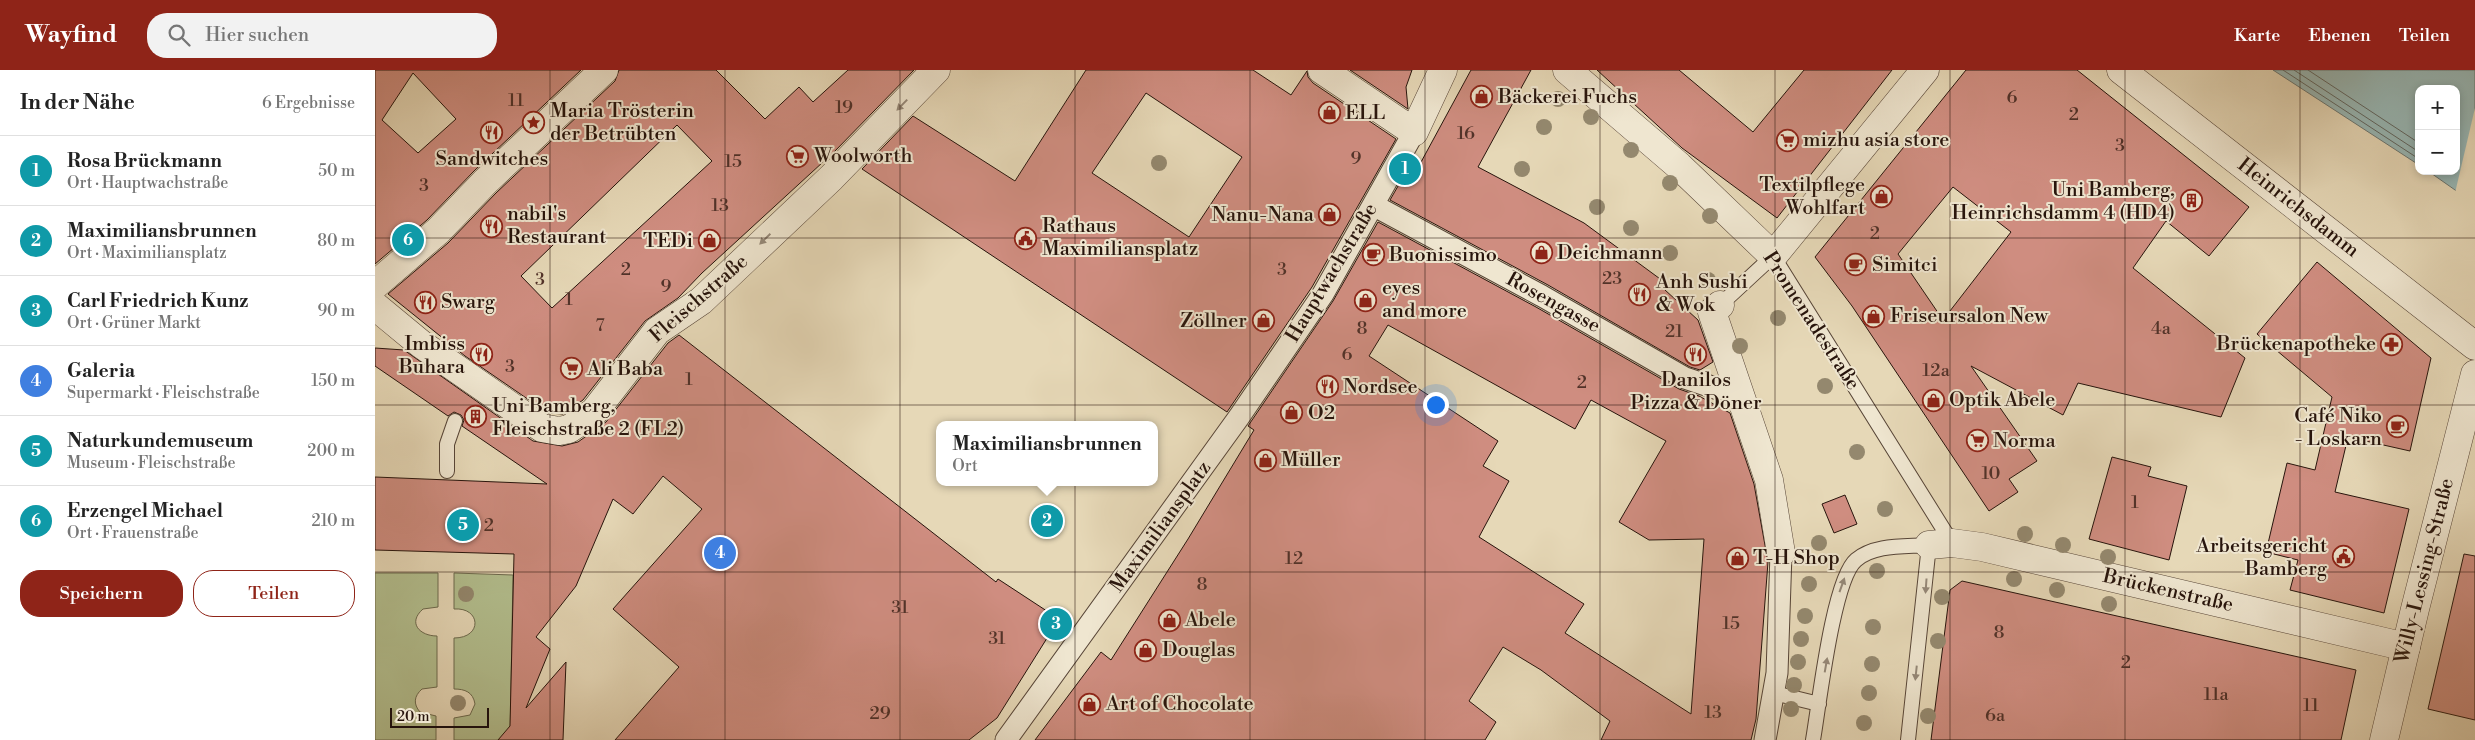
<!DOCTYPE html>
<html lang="de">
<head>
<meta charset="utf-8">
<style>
  body { margin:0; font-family:"Libre Bodoni",serif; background:#f2f2f2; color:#222 }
  .controls { position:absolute; right:15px; top:15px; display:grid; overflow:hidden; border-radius:10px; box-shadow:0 2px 8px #0003 }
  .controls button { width:45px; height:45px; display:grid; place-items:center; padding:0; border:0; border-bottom:1px solid #e0e0e0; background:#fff; color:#222; font:25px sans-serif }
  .scale { position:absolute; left:15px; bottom:12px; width:99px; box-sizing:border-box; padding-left:5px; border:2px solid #27140c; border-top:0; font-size:14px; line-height:18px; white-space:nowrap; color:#27140c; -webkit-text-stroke:4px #efe6d0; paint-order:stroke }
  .you { position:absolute; left:1060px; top:334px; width:18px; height:18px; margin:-12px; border:4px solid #fff; border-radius:50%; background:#1a73e8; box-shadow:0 0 0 8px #1a73e833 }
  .badge { display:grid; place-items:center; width:32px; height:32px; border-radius:50%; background:#8f2418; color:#fff; font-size:16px; font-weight:700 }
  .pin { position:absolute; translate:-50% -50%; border:2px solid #fff; box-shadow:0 1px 5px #0006 }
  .popup { position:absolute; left:561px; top:351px; width:222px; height:65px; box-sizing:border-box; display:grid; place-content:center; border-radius:10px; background:#fff; filter:drop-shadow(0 1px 4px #0005); font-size:16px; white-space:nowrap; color:#767676 }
  .popup b { font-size:19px; color:#222 }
  .popup::after { content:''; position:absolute; left:50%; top:100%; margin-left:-10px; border:10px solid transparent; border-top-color:#fff }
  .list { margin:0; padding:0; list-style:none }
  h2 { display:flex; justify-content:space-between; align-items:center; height:65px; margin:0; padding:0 20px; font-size:21px }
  h2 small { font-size:16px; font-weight:400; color:#767676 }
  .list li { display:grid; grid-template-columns:32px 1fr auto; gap:15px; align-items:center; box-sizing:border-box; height:70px; padding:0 20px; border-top:1px solid #e0e0e0 }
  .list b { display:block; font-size:19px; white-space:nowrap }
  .list p { margin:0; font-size:16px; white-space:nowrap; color:#767676 }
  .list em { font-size:16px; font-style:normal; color:#767676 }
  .actions { display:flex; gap:10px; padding:15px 20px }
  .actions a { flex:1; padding:11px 0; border:1px solid #8f2418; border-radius:20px; text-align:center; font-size:18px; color:#8f2418 }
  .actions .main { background:#8f2418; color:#fff }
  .icon { flex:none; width:28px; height:28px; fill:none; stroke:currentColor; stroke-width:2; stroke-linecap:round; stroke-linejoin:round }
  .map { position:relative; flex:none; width:2100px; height:670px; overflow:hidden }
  header { display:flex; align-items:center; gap:30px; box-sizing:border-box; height:70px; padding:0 25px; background:#8f2418; color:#fff }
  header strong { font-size:24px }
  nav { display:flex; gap:28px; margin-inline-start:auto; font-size:18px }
  .search { width:350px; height:45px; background:#f2f2f2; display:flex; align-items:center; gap:12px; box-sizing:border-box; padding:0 18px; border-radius:20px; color:#767676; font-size:19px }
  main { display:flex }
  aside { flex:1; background:#fff }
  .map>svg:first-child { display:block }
</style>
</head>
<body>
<header>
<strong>Wayfind</strong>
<div class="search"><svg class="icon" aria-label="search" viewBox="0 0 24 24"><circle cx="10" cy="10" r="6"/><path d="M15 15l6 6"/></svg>Hier suchen</div>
<nav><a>Karte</a><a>Ebenen</a><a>Teilen</a></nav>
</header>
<main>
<aside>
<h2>In der Nähe<small>6 Ergebnisse</small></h2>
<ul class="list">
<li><span class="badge" style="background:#0f9aa8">1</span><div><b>Rosa Brückmann</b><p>Ort · Hauptwachstraße</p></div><em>50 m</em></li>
<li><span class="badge" style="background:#0f9aa8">2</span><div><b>Maximiliansbrunnen</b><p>Ort · Maximiliansplatz</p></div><em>80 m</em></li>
<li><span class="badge" style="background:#0f9aa8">3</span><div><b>Carl Friedrich Kunz</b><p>Ort · Grüner Markt</p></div><em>90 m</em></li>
<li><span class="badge" style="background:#3f7fe0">4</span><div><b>Galeria</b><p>Supermarkt · Fleischstraße</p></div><em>150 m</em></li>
<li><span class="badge" style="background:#0f9aa8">5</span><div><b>Naturkundemuseum</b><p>Museum · Fleischstraße</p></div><em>200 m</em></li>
<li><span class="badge" style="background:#0f9aa8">6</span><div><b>Erzengel Michael</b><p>Ort · Frauenstraße</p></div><em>210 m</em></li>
</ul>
<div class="actions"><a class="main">Speichern</a><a>Teilen</a></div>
</aside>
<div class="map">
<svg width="2100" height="670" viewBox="0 0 2100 670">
  <rect width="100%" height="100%" fill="#e6d8b7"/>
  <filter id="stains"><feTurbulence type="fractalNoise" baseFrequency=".004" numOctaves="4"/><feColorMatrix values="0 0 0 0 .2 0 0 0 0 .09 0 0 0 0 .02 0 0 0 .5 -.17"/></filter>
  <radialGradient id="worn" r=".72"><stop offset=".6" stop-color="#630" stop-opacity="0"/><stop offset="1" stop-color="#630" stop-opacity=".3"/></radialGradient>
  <!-- green -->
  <path fill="#b3bf8f" stroke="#6d6a4e" d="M0,503H63V537L48,539C32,553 45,566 62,566V617L47,619C39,626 38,634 45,642L61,646V670H0Z
    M79,503L138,505L135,670H79V648L95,645L100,634C98,622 90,619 79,619V568C108,568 106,537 79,539Z"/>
  <!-- water -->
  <path fill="#98b8b6" stroke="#6b7672" d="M1898,0H2100V134L2053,101H2081V19H2044V95Z"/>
  <!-- pier -->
  <path fill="#e6d8b7" d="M2100,38V137L2080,123Z"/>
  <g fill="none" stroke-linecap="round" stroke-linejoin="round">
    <!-- shore -->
    <path stroke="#606661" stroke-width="1" d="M1908,0L2044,89
      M1919,0L2044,82
      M1933,0L2044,73"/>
  </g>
  <!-- building -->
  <path fill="#cf8d80" stroke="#27140c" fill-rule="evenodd" d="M0,0H206L99,101L52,150L0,194ZM38,3L81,49L43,83L7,50Z
    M244,0H341L390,49L424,17L438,32L473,0H539L460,81L327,203L303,228L270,251L208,330L188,344L173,343L90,286L13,224L73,173L121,123L240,11ZM302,55L337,91L177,238L146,206Z
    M711,0H878L916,25L932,1L933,7L938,13L1021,69L937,217L852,342L487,99L538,46L640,111ZM771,23L867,87L814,167L717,103Z
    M975,0H1037L1031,17L1033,39Z
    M1096,0H1156L1103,97L1209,153L1292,214L1290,220L1323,250L1338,292L1325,300L1315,297L1173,215L1015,130L1038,90L1039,105Z
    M1222,0H1304L1378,62L1429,0H1517L1402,148L1307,78Z
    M1591,0H1702L1874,137L1834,186L1791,151L1758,198L1870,288L1846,347L1703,313L1688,345L1596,296L1662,391L1634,409L1643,422L1614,441L1477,236L1440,187ZM1578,117L1636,162L1568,250L1523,184Z
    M1003,152L1161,237L1304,319L1324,326L1355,343L1379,414L1393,492L1381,649L1376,670H1226L1235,651L1166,600L1128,577L1094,631L1121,652L1110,670H660L726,582L736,590L813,469L879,360L873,356L958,231ZM1013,255L1200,359L1216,330L1291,371L1244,452L1274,470L1329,469L1316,644L1190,563L1209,534L1104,467L1134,411L1108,396L1123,371L994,286Z
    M1942,192L2056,288L2035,381L1973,367L1960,422L2034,439L2009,543L1915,520L1923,490L1891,482L1912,393L1940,400L1957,327L1882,264Z
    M304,265L621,512L623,509L684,549L622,648L594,670H240L304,597L238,539L327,439L288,406L258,444L238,429L201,516L161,567L175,579L151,638L191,592L188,670H123L135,656L139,484L0,480V407L172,414L87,356L89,350L86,345L79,342L73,346L0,296V278L29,280L158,371L187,376L203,372L231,352L293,273Z
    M1737,387L1776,397L1773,406L1812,416L1794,490L1714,469Z
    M1470,425L1482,454L1459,463L1447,434Z
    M2089,484L2100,486V650L2053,639Z
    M1587,511L1981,600L1966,670H1556L1575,520Z"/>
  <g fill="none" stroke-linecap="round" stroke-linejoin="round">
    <defs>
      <path id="service" d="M1345,235L1398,186L1577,473
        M72,401V374L80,351
        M1399,623L1444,634
        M1438,670C1444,636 1458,509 1481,490C1500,474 1530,477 1554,475L1533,670"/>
      <path id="pedestrian" d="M998,135L1167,226L1310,308L1343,319L1362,317
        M631,670L864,347L948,224L1039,62
        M1390,670L1402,603L1406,483"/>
      <path id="minor" d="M947,0L1039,62L1068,0
        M1192,0L1304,96L1398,186L1550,0
        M1746,0L2100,276
        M0,215L63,161L110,112L229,0
        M1345,235L1337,242L1394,410L1406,483
        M0,236L46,274L167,358L184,361L194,359L219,342L282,261L326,231L456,108L561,0
        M1554,475L1577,473L1607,477L2031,577"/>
      <path id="tertiary" d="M2009,670L2040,539L2100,304"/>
    </defs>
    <!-- service casing -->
    <use href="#service" stroke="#574537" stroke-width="16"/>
    <!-- pedestrian casing -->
    <use href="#pedestrian" stroke="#574537" stroke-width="23"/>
    <!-- minor casing -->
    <use href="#minor" stroke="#574537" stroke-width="29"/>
    <!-- tertiary casing -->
    <use href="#tertiary" stroke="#574537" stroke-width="29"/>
    <!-- service -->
    <use href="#service" stroke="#efe6d0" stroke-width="14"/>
    <!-- pedestrian -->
    <use href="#pedestrian" stroke="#efe6d0" stroke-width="21"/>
    <!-- minor -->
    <use href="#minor" stroke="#efe6d0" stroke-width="28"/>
    <!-- tertiary -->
    <use href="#tertiary" stroke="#efe6d0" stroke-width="28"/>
  </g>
  <!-- trees -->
  <g fill="#94886e">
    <circle cx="1183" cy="29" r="8"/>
    <circle cx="1216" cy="47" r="8"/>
    <circle cx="1169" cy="57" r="8"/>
    <circle cx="1256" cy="80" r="8"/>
    <circle cx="784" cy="93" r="8"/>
    <circle cx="1147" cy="99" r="8"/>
    <circle cx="1295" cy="113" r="8"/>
    <circle cx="1222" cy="137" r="8"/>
    <circle cx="1335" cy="146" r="8"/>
    <circle cx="1256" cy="158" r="8"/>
    <circle cx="1295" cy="183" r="8"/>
    <circle cx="1333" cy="210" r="8"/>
    <circle cx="1403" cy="248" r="8"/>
    <circle cx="1365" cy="276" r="8"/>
    <circle cx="1450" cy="316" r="8"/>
    <circle cx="1482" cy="382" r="8"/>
    <circle cx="1510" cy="439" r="8"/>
    <circle cx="1650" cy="464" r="8"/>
    <circle cx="1444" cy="473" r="8"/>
    <circle cx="1688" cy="475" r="8"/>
    <circle cx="1733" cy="487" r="8"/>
    <circle cx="1502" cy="501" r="8"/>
    <circle cx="1639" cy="509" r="8"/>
    <circle cx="1434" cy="514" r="8"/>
    <circle cx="1682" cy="520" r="8"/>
    <circle cx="91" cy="524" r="8"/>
    <circle cx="1567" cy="527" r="8"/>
    <circle cx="1734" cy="534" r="8"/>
    <circle cx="1430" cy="546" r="8"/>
    <circle cx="1498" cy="557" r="8"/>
    <circle cx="1426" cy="569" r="8"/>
    <circle cx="1563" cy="571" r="8"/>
    <circle cx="1423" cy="592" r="8"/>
    <circle cx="1497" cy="594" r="8"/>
    <circle cx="1419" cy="615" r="8"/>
    <circle cx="1494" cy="623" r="8"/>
    <circle cx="83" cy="633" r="8"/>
    <circle cx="1416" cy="639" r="8"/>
    <circle cx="1553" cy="646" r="8"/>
    <circle cx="1489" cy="653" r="8"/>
  </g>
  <!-- one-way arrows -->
  <defs><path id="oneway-solid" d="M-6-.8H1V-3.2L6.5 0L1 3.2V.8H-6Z" transform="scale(1.25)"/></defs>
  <g fill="#958878">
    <use href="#oneway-solid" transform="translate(527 35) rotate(134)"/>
    <use href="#oneway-solid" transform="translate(390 169) rotate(136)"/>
    <use href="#oneway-solid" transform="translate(1467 515) rotate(-70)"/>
    <use href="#oneway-solid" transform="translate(1551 516) rotate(94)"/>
    <use href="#oneway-solid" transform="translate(1451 595) rotate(-80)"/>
    <use href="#oneway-solid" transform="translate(1541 603) rotate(96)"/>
  </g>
  <!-- grid -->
  <path fill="none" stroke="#27140c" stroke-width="1" stroke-opacity="0.55" d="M175,0V670M350,0V670M525,0V670M700,0V670M875,0V670M1050,0V670M1225,0V670M1400,0V670M1575,0V670M1750,0V670M1925,0V670M0,168H2100M0,335H2100M0,502H2100"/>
  <!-- icons -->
  <defs>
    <symbol id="shop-ring" viewBox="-11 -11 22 22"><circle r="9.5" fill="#efe6d0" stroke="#8f2418" stroke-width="1.5"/><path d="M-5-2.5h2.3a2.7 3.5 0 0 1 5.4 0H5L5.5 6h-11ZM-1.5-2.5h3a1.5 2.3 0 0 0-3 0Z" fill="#8f2418"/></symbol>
    <symbol id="sight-ring" viewBox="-11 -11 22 22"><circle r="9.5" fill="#efe6d0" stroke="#8f2418" stroke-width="1.5"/><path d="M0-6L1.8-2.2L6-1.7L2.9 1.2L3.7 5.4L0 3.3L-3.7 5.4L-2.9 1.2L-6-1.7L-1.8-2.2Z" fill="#8f2418"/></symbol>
    <symbol id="restaurant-ring" viewBox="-11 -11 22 22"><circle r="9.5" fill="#efe6d0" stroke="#8f2418" stroke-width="1.5"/><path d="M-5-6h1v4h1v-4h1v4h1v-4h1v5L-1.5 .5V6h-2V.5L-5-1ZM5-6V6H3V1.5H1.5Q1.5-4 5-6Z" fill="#8f2418"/></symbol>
    <symbol id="supermarket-ring" viewBox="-11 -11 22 22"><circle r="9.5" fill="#efe6d0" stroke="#8f2418" stroke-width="1.5"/><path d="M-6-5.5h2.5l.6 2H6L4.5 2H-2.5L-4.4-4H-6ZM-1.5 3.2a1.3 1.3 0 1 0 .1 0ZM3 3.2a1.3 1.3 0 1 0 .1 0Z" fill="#8f2418"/></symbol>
    <symbol id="building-ring" viewBox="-11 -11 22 22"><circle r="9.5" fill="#efe6d0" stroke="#8f2418" stroke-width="1.5"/><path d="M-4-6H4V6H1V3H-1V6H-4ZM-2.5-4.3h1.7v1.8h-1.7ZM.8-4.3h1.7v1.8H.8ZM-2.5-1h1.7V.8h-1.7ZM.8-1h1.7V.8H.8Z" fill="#8f2418"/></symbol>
    <symbol id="civic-ring" viewBox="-11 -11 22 22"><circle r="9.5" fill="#efe6d0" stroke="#8f2418" stroke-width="1.5"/><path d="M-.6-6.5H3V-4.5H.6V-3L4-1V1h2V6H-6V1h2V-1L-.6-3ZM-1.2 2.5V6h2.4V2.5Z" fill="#8f2418"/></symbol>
    <symbol id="cafe-ring" viewBox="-11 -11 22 22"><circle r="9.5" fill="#efe6d0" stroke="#8f2418" stroke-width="1.5"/><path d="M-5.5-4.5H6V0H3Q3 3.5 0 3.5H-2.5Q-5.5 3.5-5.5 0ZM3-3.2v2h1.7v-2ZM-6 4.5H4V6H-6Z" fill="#8f2418"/></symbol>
    <symbol id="pharmacy-ring" viewBox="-11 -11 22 22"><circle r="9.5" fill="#efe6d0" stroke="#8f2418" stroke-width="1.5"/><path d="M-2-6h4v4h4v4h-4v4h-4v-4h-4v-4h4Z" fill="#8f2418"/></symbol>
  </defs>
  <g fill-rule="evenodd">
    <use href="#shop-ring" x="1094" y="14" width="25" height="25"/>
    <use href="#shop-ring" x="942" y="30" width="25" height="25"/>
    <use href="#sight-ring" x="146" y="40" width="25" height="25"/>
    <use href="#restaurant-ring" x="104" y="50" width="25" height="25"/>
    <use href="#supermarket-ring" x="1400" y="58" width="25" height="25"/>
    <use href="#supermarket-ring" x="410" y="74" width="25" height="25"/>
    <use href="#shop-ring" x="1494" y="114" width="25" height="25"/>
    <use href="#building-ring" x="1804" y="118" width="25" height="25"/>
    <use href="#shop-ring" x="942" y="132" width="25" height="25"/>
    <use href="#restaurant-ring" x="104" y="144" width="25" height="25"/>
    <use href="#civic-ring" x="638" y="156" width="25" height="25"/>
    <use href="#shop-ring" x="322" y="158" width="25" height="25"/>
    <use href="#shop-ring" x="1154" y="170" width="25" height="25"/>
    <use href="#cafe-ring" x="986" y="172" width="25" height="25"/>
    <use href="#cafe-ring" x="1468" y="182" width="25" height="25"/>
    <use href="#restaurant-ring" x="1252" y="212" width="25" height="25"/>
    <use href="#shop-ring" x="978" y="218" width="25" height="25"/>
    <use href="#restaurant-ring" x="38" y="220" width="25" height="25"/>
    <use href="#shop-ring" x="1486" y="234" width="25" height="25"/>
    <use href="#shop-ring" x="876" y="238" width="25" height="25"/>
    <use href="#pharmacy-ring" x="2004" y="262" width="25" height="25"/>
    <use href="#restaurant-ring" x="1308" y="272" width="25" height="25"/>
    <use href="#restaurant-ring" x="94" y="272" width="25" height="25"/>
    <use href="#supermarket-ring" x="184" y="286" width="25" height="25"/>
    <use href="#restaurant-ring" x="940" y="304" width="25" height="25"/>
    <use href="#shop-ring" x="1546" y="318" width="25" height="25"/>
    <use href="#shop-ring" x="904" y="330" width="25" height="25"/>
    <use href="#building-ring" x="88" y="334" width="25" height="25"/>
    <use href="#cafe-ring" x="2010" y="344" width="25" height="25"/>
    <use href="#supermarket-ring" x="1590" y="358" width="25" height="25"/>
    <use href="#shop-ring" x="878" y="378" width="25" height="25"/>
    <use href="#civic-ring" x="1956" y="474" width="25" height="25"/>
    <use href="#shop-ring" x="1350" y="476" width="25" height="25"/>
    <use href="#shop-ring" x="782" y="538" width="25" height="25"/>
    <use href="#shop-ring" x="758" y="568" width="25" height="25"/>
    <use href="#shop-ring" x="702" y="622" width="25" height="25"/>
  </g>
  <g text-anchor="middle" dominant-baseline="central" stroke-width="4" stroke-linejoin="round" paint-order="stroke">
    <!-- number labels -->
    <g font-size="18" fill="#513229">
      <text x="1637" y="27">6</text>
      <text x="141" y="30">11</text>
      <text x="469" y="37">19</text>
      <text x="1699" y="44">2</text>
      <text x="1091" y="63">16</text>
      <text x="1745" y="75">3</text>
      <text x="981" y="88">9</text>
      <text x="358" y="91">15</text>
      <text x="49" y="115">3</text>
      <text x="345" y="135">13</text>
      <text x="1500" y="163">2</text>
      <text x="251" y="199">2</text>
      <text x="907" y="199">3</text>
      <text x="1237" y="208">23</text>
      <text x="165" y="209">3</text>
      <text x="291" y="216">9</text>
      <text x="194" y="229">1</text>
      <text x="225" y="255">7</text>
      <text x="987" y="258">8</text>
      <text x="1786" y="258">4a</text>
      <text x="1299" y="261">21</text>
      <text x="972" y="284">6</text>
      <text x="135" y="296">3</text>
      <text x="1561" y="300">12a</text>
      <text x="314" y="309">1</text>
      <text x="1207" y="312">2</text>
      <text x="1616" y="403">10</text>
      <text x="1760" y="432">1</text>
      <text x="114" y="455">2</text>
      <text x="919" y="488">12</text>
      <text x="827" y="514">8</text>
      <text x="525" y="537">31</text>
      <text x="1356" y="553">15</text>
      <text x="1624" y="562">8</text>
      <text x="622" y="568">31</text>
      <text x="1751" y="592">2</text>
      <text x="1841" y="624">11a</text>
      <text x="1936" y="635">11</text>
      <text x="1338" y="642">13</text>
      <text x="505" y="643">29</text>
      <text x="1620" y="645">6a</text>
    </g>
    <!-- poi labels -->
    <g font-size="20" fill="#27140c" stroke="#efe6d0" text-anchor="start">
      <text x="1123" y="27">Bäckerei Fuchs</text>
      <text x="175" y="41">Maria Trösterin<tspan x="175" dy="23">der Betrübten</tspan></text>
      <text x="970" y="43">ELL</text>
      <text x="1428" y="70">mizhu asia store</text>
      <text x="439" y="86">Woolworth</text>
      <text x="117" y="89" text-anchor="middle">Sandwitches</text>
      <text x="1490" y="115" text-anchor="end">Textilpflege<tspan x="1490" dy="23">Wohlfart</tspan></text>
      <text x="1800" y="120" text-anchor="end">Uni Bamberg,<tspan x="1800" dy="23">Heinrichsdamm 4 (HD4)</tspan></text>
      <text x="132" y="144">nabil's<tspan x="132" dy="23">Restaurant</tspan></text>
      <text x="939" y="145" text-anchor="end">Nanu-Nana</text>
      <text x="667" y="156">Rathaus<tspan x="667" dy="23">Maximiliansplatz</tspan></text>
      <text x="318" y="171" text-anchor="end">TEDi</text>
      <text x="1182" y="183">Deichmann</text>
      <text x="1014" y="185">Buonissimo</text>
      <text x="1497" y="195">Simitci</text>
      <text x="1281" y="212">Anh Sushi<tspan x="1281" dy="23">&amp; Wok</tspan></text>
      <text x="1007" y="218">eyes<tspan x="1007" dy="23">and more</tspan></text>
      <text x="66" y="232">Swarg</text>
      <text x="1515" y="246">Friseursalon New</text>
      <text x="872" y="251" text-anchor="end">Zöllner</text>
      <text x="90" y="274" text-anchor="end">Imbiss<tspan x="90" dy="23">Buhara</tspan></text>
      <text x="2001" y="274" text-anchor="end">Brückenapotheke</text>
      <text x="212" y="299">Ali Baba</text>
      <text x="1321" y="310" text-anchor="middle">Danilos<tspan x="1321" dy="23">Pizza &amp; Döner</tspan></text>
      <text x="968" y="317">Nordsee</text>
      <text x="1574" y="330">Optik Abele</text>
      <text x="117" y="336">Uni Bamberg,<tspan x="117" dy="23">Fleischstraße 2 (FL2)</tspan></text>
      <text x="933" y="343">O2</text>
      <text x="2007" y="346" text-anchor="end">Café Niko<tspan x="2007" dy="23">- Loskarn</tspan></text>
      <text x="1618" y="371">Norma</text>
      <text x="906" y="390">Müller</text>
      <text x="1952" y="476" text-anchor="end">Arbeitsgericht<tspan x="1952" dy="23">Bamberg</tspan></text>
      <text x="1378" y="488">T-H Shop</text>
      <text x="810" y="550">Abele</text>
      <text x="787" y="580">Douglas</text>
      <text x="731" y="634">Art of Chocolate</text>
    </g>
    <!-- street labels -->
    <g font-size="20" fill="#27140c" stroke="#efe6d0">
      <text transform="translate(1923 138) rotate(38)">Heinrichsdamm</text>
      <text transform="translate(957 203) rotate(-59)">Hauptwachstraße</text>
      <text transform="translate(324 229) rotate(-41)">Fleischstraße</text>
      <text transform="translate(1178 233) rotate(29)">Rosengasse</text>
      <text transform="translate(1436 251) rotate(57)">Promenadestraße</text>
      <text transform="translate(786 457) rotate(-54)">Maximiliansplatz</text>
      <text transform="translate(2050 501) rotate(-76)">Willy-Lessing-Straße</text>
      <text transform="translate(1793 521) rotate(13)">Brückenstraße</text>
    </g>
  </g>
  <rect width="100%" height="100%" filter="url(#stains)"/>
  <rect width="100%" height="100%" fill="url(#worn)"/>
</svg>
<div class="controls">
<button>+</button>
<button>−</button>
</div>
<div class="scale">20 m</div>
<div class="you"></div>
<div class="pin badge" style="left:1030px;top:99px;background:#0f9aa8">1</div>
<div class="pin badge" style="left:672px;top:451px;background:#0f9aa8">2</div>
<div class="popup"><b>Maximiliansbrunnen</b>Ort</div>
<div class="pin badge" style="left:681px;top:554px;background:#0f9aa8">3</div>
<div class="pin badge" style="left:345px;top:483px;background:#3f7fe0">4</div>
<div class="pin badge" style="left:88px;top:455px;background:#0f9aa8">5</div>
<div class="pin badge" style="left:33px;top:170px;background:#0f9aa8">6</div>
</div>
</main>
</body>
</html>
